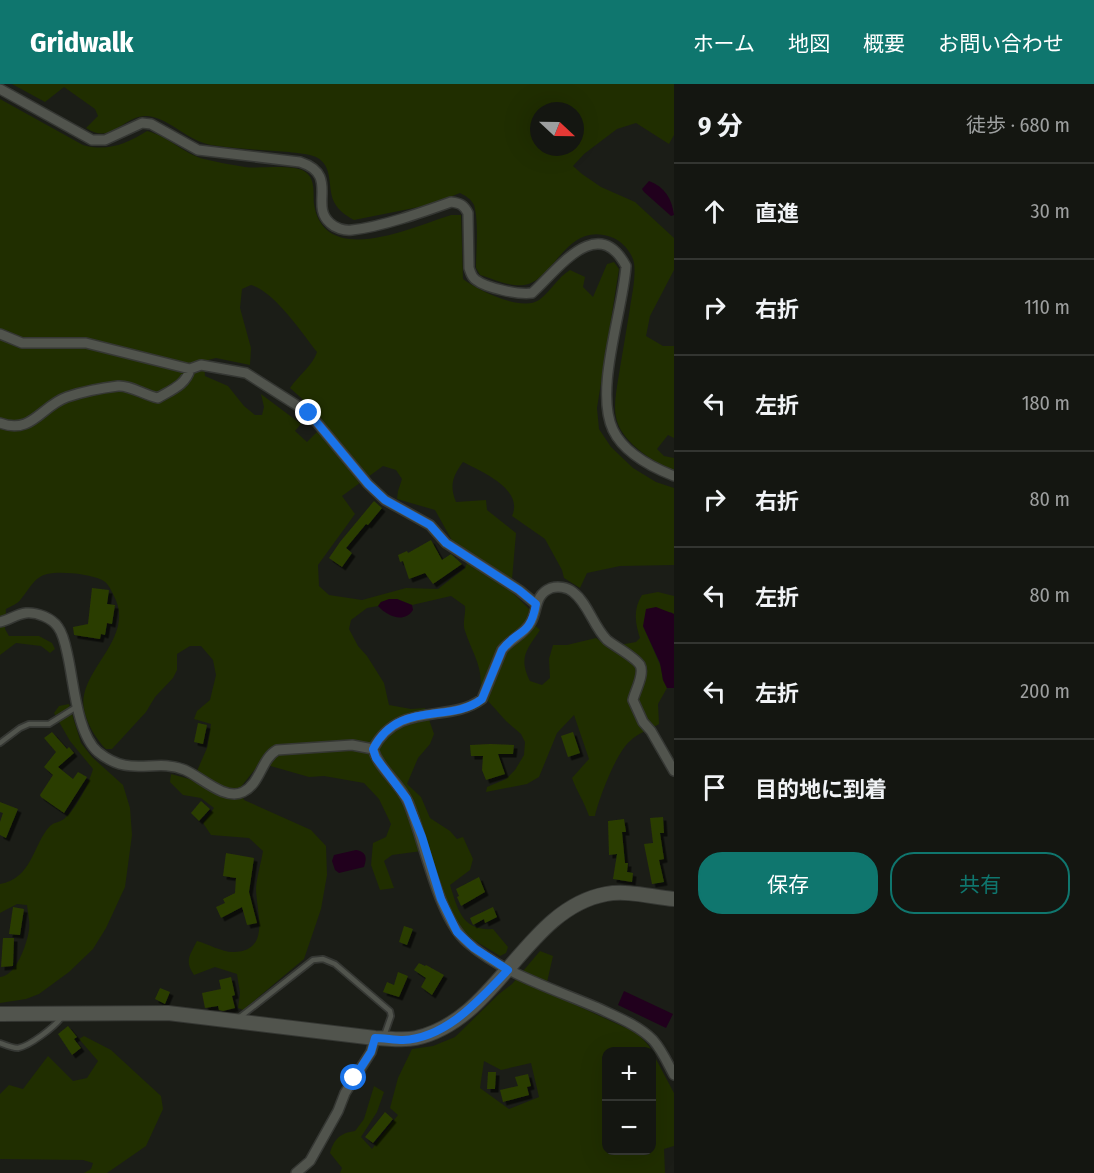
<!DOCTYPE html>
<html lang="ja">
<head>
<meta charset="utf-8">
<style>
  body { margin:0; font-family:"Fira Sans Condensed","Noto Sans JP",sans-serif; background:#1d1f1a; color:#f1f3f6 }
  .controls { position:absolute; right:18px; bottom:18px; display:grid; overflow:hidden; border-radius:12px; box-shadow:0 6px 24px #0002 }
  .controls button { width:54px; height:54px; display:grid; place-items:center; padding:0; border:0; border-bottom:2px solid #333531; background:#141611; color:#f1f3f6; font:30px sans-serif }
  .compass { position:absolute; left:530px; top:18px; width:54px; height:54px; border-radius:50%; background:#141611; box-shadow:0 6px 24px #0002; rotate:112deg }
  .stop { position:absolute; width:18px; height:18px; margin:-14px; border:4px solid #1a73e8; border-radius:50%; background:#fff }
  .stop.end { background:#1a73e8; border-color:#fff; box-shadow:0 2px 6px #0008 }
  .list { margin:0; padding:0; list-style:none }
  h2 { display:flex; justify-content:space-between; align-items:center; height:78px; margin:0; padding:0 24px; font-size:26px }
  h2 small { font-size:20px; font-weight:400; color:#9d9f9f }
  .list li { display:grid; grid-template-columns:39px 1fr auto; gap:18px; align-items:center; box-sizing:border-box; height:96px; padding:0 24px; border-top:2px solid #333531 }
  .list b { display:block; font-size:22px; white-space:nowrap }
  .list em { font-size:20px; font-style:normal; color:#9d9f9f }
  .actions { display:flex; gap:12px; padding:18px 24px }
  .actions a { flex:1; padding:14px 0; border:2px solid #0f766e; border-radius:24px; text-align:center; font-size:21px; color:#0f766e }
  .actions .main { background:#0f766e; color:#fff }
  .icon { flex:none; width:33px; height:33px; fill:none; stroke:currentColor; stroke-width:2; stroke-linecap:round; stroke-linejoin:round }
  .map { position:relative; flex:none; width:674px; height:1089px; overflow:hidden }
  header { display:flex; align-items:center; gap:36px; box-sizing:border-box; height:84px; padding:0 30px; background:#0f766e; color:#fff }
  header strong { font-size:28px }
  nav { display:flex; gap:33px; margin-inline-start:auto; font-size:21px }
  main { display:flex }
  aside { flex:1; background:#141611 }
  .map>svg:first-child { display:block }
</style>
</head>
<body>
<header>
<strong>Gridwalk</strong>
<nav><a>ホーム</a><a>地図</a><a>概要</a><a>お問い合わせ</a></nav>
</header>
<main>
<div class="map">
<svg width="674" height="1089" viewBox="0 0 674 1089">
  <defs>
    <filter id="shadow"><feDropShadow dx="3.5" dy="3.5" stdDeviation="0" flood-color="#0009"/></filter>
  </defs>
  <rect width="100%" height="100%" fill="#1b1d17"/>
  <!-- green -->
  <path fill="#202e00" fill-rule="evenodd" d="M12,0H674V51L669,60L636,39L617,45L584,70L573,82L582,90L601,103L635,118L674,154V186L650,232L646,252L663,262H674V354L668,351L657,365L664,372L674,374V387C655,379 623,359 617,337C613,324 616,310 618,296C622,272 626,248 630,224C632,210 636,193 634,179C632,168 621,156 611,153C566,137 554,197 524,201C510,203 493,195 480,191L476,184C476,166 479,138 474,121C471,115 466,112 460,109L429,121L354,136C345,131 339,127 334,118C327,103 334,82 316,73C309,70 296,69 289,68C263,66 236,65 211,61C189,57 171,37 153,33C125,26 114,63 86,44L98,32L95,25L64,3L45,18ZM539,27H575V63H539Z
    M0,15L83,61C107,68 126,60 147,47C168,52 184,70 204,75C217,78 232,81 245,83C261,85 290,80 304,87C316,94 313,109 314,120C324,185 413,143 451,131H461L463,195C478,206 521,228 539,216C551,207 557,194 570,186L585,193L583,203L593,213L607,180L614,178L619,185L597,324L599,345L611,363L633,384L656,398L674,404V481L620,482L587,489L580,504L564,494L562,486L545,455L512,432C524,405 482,388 463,378C453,392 449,401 456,418L486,416L487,426L516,449L511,507L531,527L527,534L540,546C527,566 518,573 530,597L542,601L550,594L549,575L553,561H567L596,554L609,563L636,558L640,554C635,539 633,525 642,511L658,508L674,512V530L671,528L643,542L661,583L663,596L667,604L658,620L659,640C650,645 637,650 630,657C616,669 599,714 595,732H589C584,717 577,708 572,694L589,675L574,631L557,649L539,693L527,700L486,708L487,703L506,695L515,686L524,671L525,658L521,650L506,637L480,608C484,583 472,569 465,547C462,539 466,531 465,522L451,512L412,521L397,515L381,518L378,522L367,524L351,536L349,545L358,562L367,572L384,599L389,621L411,625L425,624L434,650L430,660L418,674L407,700L421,713L430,734L450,747L457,755L463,753L473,775L470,786L450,801C458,826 462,847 493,845L508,863L506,869L500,872C490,865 477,859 468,852C447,835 436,791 429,766L392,771L384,777L394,804L380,806L371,781L373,759L386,753L391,740L379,715L364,699L324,692L309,693L260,679L240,704L244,716L311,746L326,762L327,791L321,825L304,875L243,926L238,924L240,909L237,890L215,883L194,891C184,877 190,871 197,857C208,860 222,868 233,868C272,868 256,827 256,804C257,792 261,779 263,767L249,754L211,751L203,739L214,724L201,714L183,711L170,698L171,690L193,696L207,664L211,640L194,635L197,627L210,616L216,591L213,576L201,562H190L177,570V586L173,594L155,613L146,628L112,665H106C94,653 80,629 84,611C91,577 135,549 113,510C110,504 108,499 102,496C89,490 62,487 47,490C34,493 29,506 21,515C18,520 11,522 6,525L5,545L9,552H39L52,559L55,565L50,569L41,562L16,559L0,571ZM251,201C275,208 301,248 317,268C313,281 298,292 290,304L309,321L324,341L307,358L295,347L301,340L261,310L264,323L262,331H255L244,322L228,302L205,292L204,277L216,274L250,281L251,264L240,224L242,205ZM383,382L396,386L402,395L398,407L397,415L435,426L454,460L471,469L465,484L438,505L406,504L362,516L329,511L319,502L318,481L355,430L342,412Z
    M69,620L81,659L92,673L123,701L130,724L132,751L125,803L106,844L93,865L69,888L39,910L26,915L0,919V893C16,892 27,860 29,846C30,838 28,829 27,821L17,820L0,829V800C32,795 33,760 50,742C54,738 62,738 66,733C77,723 89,699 93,685L70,657L54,629L59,622Z
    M540,867L553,872L545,907L637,949L649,962L674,1009V1062L664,1065L665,1089H340L342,1084L330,1069C334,1055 340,1049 355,1047L364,1035L374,1002L384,1008L377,1028L361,1053L372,1065L398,1031L390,1024L398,994L412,965L433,962L455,953L499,910L512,900ZM606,968H652V1066H606ZM484,977L501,986L531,979L539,1013L509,1025L480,1004Z
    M84,952L111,966L161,1012L163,1025L146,1062L107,1089H84L91,1085L93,1079L83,1076L0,1075V1010L9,1001L23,1005L48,972L73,997L87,994L98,977L79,955Z"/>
  <!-- water -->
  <path fill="#21001d" d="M649,97C665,103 672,115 674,131L671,132L644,108L642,105Z
    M389,515H397L412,521L413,526C404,540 387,532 378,522L381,518Z
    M656,523L674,530V604H667L663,596L660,579L643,542L646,525Z
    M356,766C367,768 367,774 364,783L339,789L335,786L332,777L334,771Z
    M624,907L673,930L666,944L618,921Z"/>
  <!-- building -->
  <path fill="#2b3c00" filter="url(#shadow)" d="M374,417L382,424L368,441L366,440L346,464L352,469L342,483L329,474L340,458Z
    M431,456L442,476L451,470L462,480L433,500L425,489L409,495L403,477L400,478L398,471L407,467L408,469Z
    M92,504L109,506L107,520L115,521L112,540L107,539L105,551L101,550L100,555L74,551L73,543L88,540Z
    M198,639L207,641L203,660L194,658Z
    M52,648L67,665L69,663L74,669L58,683L73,695L78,688L87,693L64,729L41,713L40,711L53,691L44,683L56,668L44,654Z
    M573,648L580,669L568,673L561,652Z
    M490,660L514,661L513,670H498L505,690L486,696L482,686L483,672H471L470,661Z
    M201,717L210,725L199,737L191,729Z
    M0,718L18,725L6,754L0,751V738L3,729L0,728Z
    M663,733L664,749H660L664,775L659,776L664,798L652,800L644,760L653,759L650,734Z
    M624,735L626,748H622L625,779H628L627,788L633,789L632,798L613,795L617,770L609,771L608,737Z
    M226,769L254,774L249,808L257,839L247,841L242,823L221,834L216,823L225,819L223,815L235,809L236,794L223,792Z
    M479,793L485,808L461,822L457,813L459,812L456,805Z
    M13,823L24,825L20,851L9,850Z
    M493,823L497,833L485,839L484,835L473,841L470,834Z
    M404,842L413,845L407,861L399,858Z
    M3,854H14L13,882L1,883Z
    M419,879L425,882L426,881L444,891L432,911L421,903L426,894L414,886Z
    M398,888L408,892L399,913L383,908L387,898L394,901Z
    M231,893L235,911L232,912L235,924L223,927L219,926L218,922L205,924L202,909L221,905L219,896Z
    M160,904L170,908L165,920L155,915Z
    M68,942L77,953L74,955L81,964L72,971L58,950Z
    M488,988H496L495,1005H487Z
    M528,990L531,1002L527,1003L529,1011L503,1018L500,1006L518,1002L515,993Z
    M385,1028L393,1035L373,1059L365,1053Z"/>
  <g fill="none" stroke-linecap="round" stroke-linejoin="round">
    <defs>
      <path id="lane" d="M0,659L20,644L29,640H49L78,622
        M240,933L313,876L323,875L335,880L390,927L391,932L384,952
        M0,959C5,961 12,964 18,964C30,962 54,943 61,934"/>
      <path id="street" d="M0,5L92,56H105L142,39L151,40L198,66L300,78C340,91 309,121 330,139C335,144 344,147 352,146C381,143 423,128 451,118C460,119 464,121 468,129L469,184C471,189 471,193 476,196C486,204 519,211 532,209C557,187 597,128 626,182C623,227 594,306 613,346C624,369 651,383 674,392
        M0,250L22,259H86L190,285L201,281L246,289L309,329L368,400L385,416L430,441L446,459L519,506L536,520
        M0,339C32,351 41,322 67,313C82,308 101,304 118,302C130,301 144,311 158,314C171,306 186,301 190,285
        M0,538C9,536 17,530 26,529C37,528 52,534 58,543C64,551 66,564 68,573C74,600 77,650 98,668C131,695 154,673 185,686C201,693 225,717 243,708C261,699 261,675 277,666L352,661L373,665
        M674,687L651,647L643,638L633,616C635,607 645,590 640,581C635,573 616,563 607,556C593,542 588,519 573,508C567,503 558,502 551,504C534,511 538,526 531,538C524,551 510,555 502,566L482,615C449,640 399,616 373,665C379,685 399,698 408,718C424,755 438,835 468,859C504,890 554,905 598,924C617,933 638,941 653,956C662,966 668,980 674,991
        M296,1089L310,1077L338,1027L345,1009L371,968L375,954"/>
      <path id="secondary" d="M0,930L168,929L375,954C389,954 402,957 416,954C498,936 525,825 606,810C627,806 652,813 674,815"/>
    </defs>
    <!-- lane casing -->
    <use href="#lane" stroke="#353733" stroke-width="8"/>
    <!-- street casing -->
    <use href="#street" stroke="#353733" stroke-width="12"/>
    <!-- secondary casing -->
    <use href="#secondary" stroke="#353733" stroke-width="16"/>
    <!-- lane -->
    <use href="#lane" stroke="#51544d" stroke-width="4.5"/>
    <!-- street -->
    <use href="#street" stroke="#51544d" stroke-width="9"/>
    <!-- secondary -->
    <use href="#secondary" stroke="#51544d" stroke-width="14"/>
  </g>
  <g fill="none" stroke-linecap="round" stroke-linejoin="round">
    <!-- route -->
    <path stroke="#1a73e8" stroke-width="8" d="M309,329L368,400L385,416L430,441L446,459L519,506L536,520C530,554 518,544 502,566L482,615C450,640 399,615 373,665L376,674L407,715L422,753L441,815L457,848L474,864L508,886C480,915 447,954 403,956C394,956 384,954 375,954L371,968L354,994"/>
  </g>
</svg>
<div class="controls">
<button>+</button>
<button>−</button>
</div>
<svg class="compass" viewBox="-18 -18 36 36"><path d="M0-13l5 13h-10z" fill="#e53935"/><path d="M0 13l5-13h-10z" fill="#9d9f9f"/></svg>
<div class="stop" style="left:354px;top:994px"></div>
<div class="stop end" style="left:309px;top:329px"></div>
</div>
<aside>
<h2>9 分<small>徒歩 · 680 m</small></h2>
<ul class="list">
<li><svg class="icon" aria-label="ahead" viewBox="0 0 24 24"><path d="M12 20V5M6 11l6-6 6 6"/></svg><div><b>直進</b></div><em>30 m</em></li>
<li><svg class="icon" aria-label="right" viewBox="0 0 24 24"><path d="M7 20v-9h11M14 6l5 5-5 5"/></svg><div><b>右折</b></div><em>110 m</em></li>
<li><svg class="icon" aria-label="left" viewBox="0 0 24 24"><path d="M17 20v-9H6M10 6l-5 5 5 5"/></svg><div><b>左折</b></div><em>180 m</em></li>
<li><svg class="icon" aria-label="right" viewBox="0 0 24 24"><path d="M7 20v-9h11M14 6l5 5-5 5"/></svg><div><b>右折</b></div><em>80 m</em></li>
<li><svg class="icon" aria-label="left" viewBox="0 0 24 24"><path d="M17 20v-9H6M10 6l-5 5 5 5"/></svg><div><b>左折</b></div><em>80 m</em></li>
<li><svg class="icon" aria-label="left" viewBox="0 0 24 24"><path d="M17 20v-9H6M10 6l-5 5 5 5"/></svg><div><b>左折</b></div><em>200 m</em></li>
<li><svg class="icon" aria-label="arrive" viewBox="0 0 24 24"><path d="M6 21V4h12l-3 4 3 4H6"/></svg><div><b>目的地に到着</b></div></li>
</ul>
<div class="actions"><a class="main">保存</a><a>共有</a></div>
</aside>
</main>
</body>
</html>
